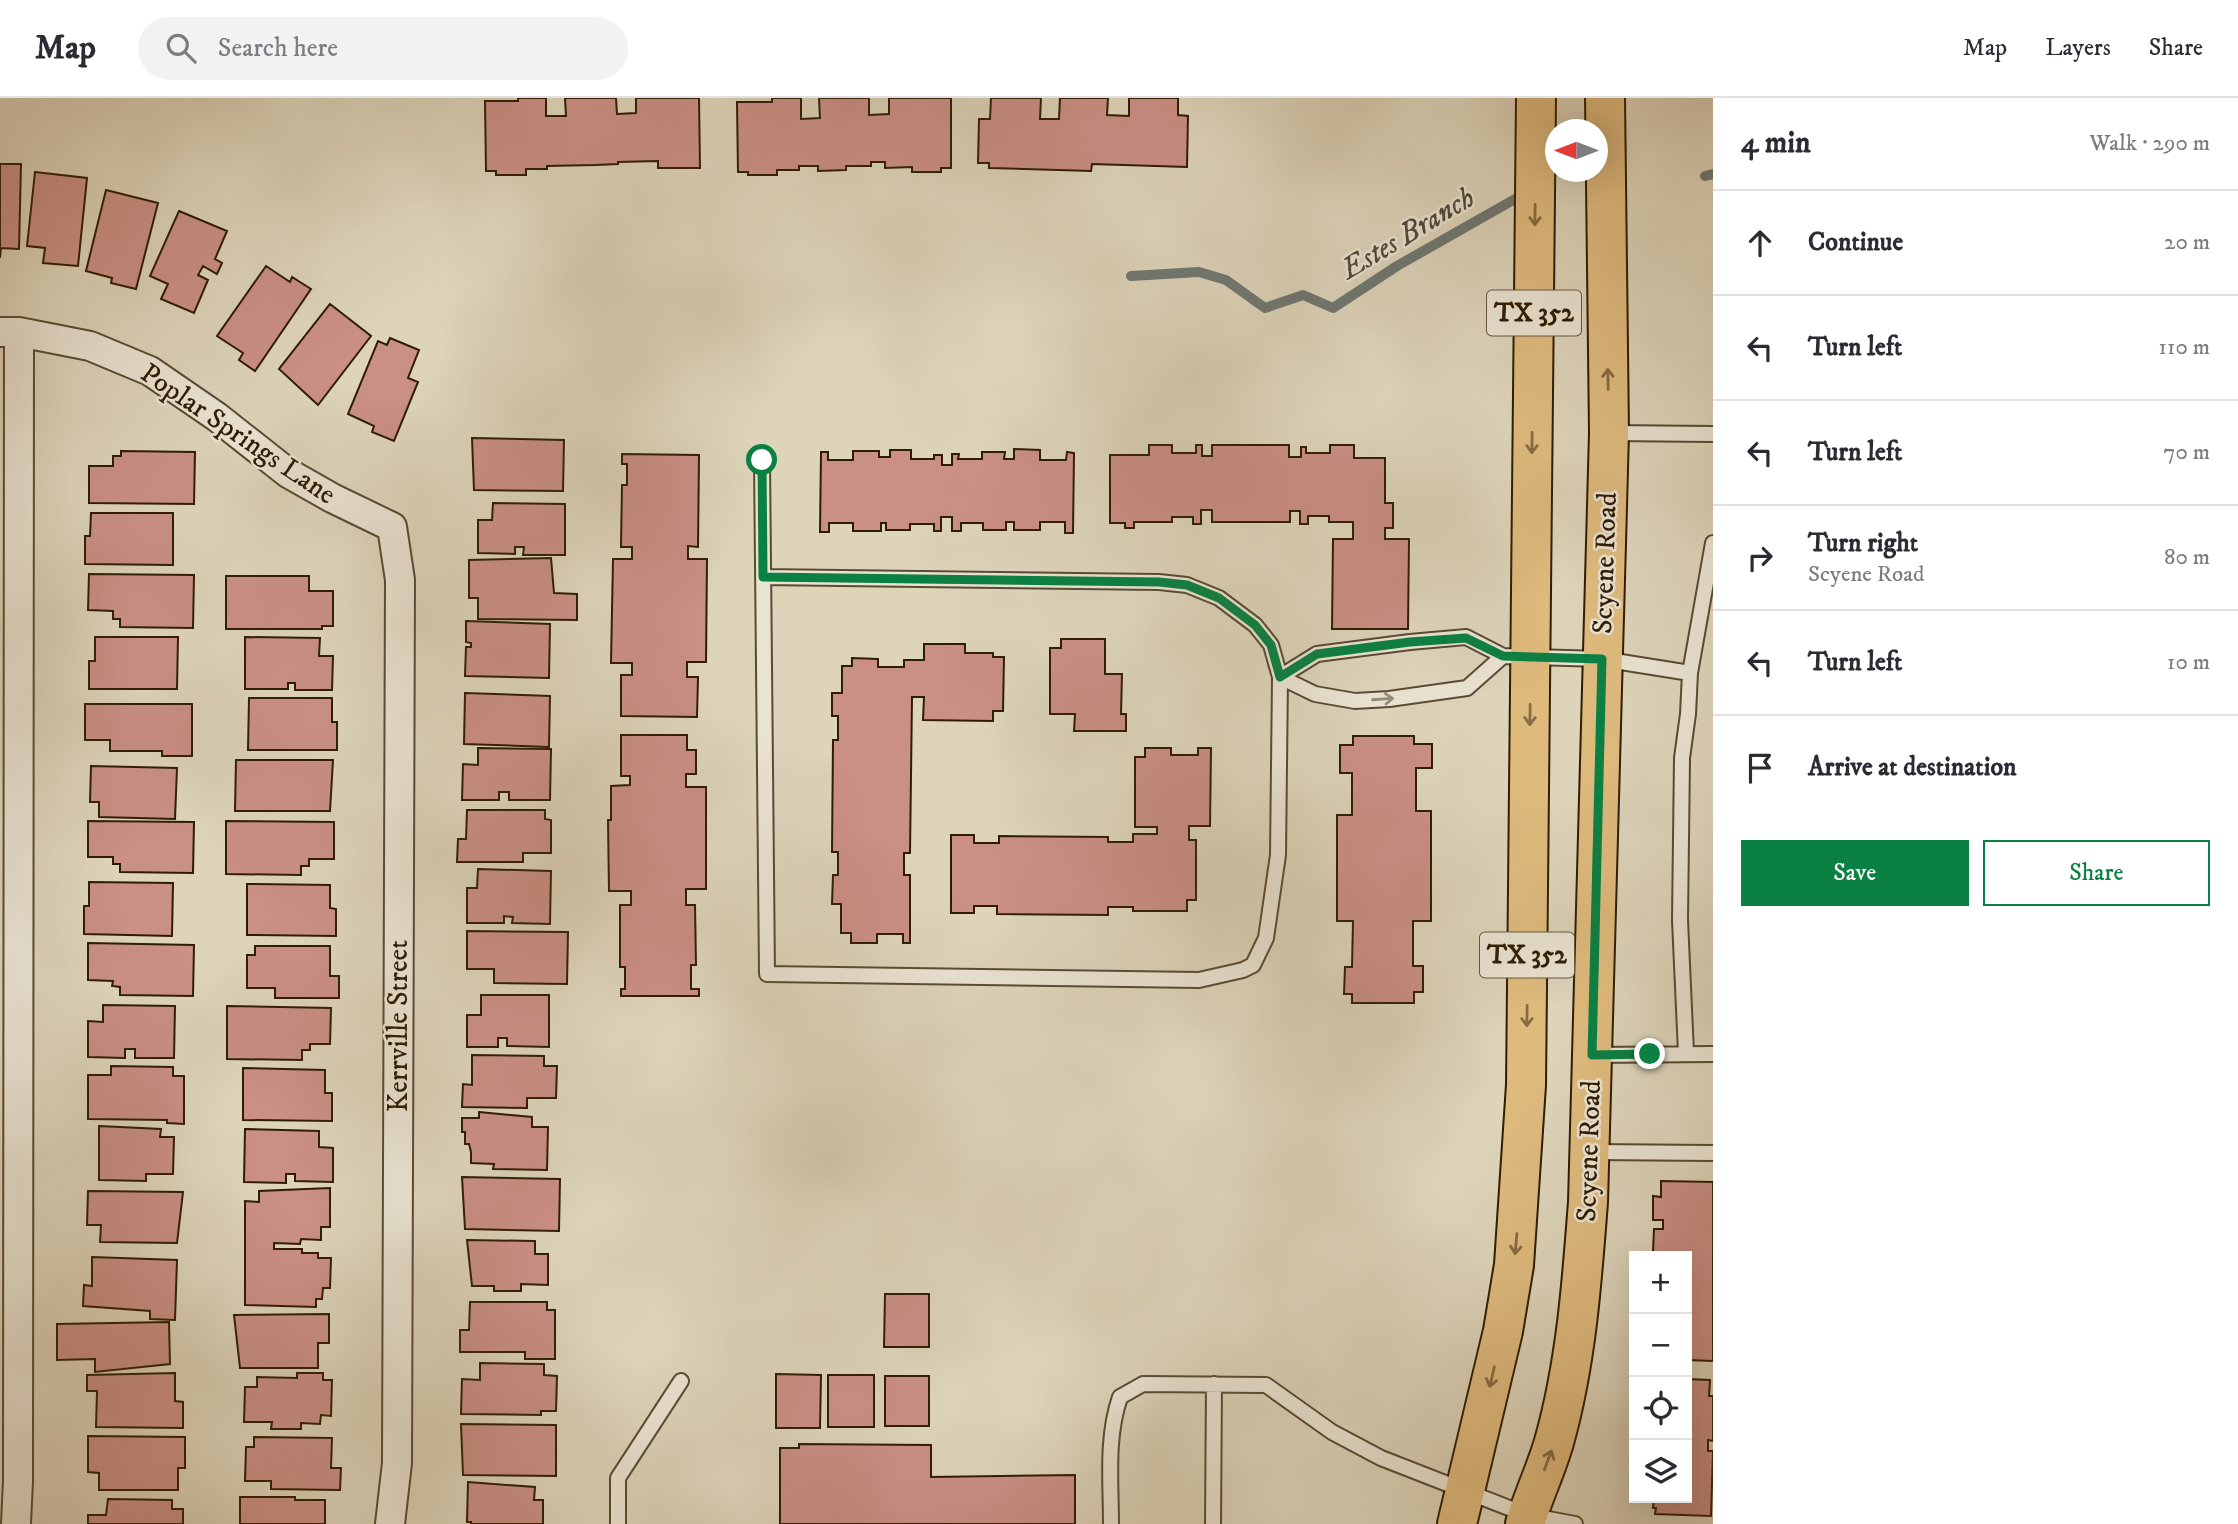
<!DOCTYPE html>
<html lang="en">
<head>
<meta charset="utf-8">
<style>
  body { margin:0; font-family:"IM FELL DW Pica",serif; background:#f2f2f3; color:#2b2b33 }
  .controls { position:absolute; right:21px; bottom:21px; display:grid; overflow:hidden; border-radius:0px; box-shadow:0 7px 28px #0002 }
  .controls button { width:63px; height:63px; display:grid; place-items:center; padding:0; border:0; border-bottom:2px solid #e1e1e2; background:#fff; color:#2b2b33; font:35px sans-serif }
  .compass { position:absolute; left:1545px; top:21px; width:63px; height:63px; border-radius:50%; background:#fff; box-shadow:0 7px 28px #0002; rotate:270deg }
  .stop { position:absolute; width:21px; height:21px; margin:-16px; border:5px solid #0b8043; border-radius:50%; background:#fff }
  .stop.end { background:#0b8043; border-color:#fff; box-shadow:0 2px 7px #0008 }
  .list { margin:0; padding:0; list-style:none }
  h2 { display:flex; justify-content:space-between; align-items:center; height:91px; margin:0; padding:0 28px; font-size:30px }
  h2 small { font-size:23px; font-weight:400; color:#7c7c81 }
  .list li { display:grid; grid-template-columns:46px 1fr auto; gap:21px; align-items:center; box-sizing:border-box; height:105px; padding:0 28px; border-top:2px solid #e1e1e2 }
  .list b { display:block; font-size:26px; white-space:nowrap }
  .list p { margin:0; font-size:23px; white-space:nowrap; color:#7c7c81 }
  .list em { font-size:23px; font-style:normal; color:#7c7c81 }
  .actions { display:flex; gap:14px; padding:21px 28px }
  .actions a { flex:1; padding:16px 0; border:2px solid #0b8043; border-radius:0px; text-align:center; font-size:24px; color:#0b8043 }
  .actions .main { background:#0b8043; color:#fff }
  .icon { flex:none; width:38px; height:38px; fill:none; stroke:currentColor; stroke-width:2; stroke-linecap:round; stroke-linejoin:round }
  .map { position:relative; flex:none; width:1713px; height:1426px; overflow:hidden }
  header { display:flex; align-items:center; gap:42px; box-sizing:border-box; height:98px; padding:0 35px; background:#fff; border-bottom:2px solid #e1e1e2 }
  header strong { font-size:33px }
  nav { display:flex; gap:38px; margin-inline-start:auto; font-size:24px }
  .search { width:490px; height:63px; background:#f2f2f3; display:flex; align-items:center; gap:18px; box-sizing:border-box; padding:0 24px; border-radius:38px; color:#7c7c81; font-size:26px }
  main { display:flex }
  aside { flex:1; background:#fff }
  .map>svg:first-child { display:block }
</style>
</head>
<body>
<header>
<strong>Map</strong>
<div class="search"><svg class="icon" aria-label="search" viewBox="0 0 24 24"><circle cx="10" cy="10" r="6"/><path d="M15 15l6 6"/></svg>Search here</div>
<nav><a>Map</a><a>Layers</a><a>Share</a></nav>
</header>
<main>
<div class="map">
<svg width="1713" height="1426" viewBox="0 0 1713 1426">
  <rect width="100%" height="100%" fill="#ddd4ba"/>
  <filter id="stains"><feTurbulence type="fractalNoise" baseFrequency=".00286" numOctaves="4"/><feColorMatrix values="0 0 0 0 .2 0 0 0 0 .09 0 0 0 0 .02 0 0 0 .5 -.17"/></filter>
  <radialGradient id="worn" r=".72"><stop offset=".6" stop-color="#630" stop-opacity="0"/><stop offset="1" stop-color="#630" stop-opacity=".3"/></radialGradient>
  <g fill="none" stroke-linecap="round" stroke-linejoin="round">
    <!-- stream -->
    <path stroke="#6f7872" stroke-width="10" d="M1705,78L1713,76
      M1131,178L1199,174L1226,182L1265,210L1303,197L1333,210L1397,168L1515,101"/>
  </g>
  <!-- building -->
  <path fill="#ca8f85" stroke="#2f1d03" stroke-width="2" d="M518,0H546V18H566L565,0H616L617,16L636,15V0H699L700,70H658V63L618,64V66L596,67L547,68V71H526V77H496V73H486L485,3H518Z
    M772,0H801V21L820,20L819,0H869V17L889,16V0H951V70H941V74H912V69L885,70V64H871V68H846V72L818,73V68H799V72H777V77H748V74H738L737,4H772Z
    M991,0H1041L1040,21H1059L1060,0H1108L1107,17L1129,18V0H1178V17L1188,18L1187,69L1092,66L1091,73L989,70V65H978L979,21H990Z
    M0,66H21L19,151L1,150L0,160Z
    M35,74L87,80L78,168L43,165L45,150L27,148Z
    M106,92L158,105L136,191L111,185L112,180L86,173Z
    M179,113L227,133L215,161L222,165L217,176L203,168L198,177L208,182L194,215L161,201L168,186L150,178Z
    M266,168L290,184L292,179L311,191L255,273L239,262L243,255L217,238Z
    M330,206L371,238L318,307L279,271Z
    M390,240L419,252L408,280L418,284L394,343L372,334L374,328L348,316L378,243L387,247Z
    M472,340L564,342L563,393L474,392Z
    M1149,347H1172V355H1196V347H1202V358H1212V347H1289V359H1301V349H1306V355H1330V347H1354V360H1385V405H1393V430H1385V441H1409L1408,531H1332L1333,441H1353V424H1329V418H1308V426H1300V413H1290V424H1212V412H1201V426H1193V419H1172V424H1134V430H1125V425H1110V357H1149Z
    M1014,351L1040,352V362H1066L1067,354L1074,355L1073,435H1065V424H1040V432H1014V424H1006V432H983V425H961V433H952V419H941V433H934V426H910V432H886V425H881V433H853V425H829V434H820L821,354H828V362H853V353H879V359H890V352H911V361H934V357H942V367H952V356H959L958,361H982V354H1005L1004,361H1014Z
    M121,353L195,354L194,406L89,405V368H113V358H121Z
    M622,356L699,357L698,449L688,448V461H707L706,564H687V579H698L697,619L621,618V577H632V565H611L613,461H632V449H621L622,387H627V366H622Z
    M493,405L565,406V457H523L524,449H515V456L478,455V422H492Z
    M91,415H173V467L85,466V438H90Z
    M551,460L554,495L577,496V522L478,521V500H469V462Z
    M89,476L194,477L193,530L120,529V521H113V513L88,512Z
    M226,478H309V493H333V528H322V531H226Z
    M466,523L550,526L549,580L465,578L466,549H471V545L466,544Z
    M95,539H178L177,591H89V563H95Z
    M245,539L320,540L319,558H333L332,592H295V585H288V591H245Z
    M1061,541H1105V576H1122L1121,616H1126V633H1074L1075,616H1050V550H1061Z
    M924,546H965V555H993V559H1004L1003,613H993V623L923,622L924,599H912L910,755H904V777H910V845H903V836H877V845H851V835H841V806H832L833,777H838V754H832L833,642H838V618H832V595H842V568H852V560L878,561V569H904V562H924Z
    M465,595L550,598L549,649L464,646Z
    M249,600H332V624H337V652H248Z
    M85,606H192V658H162V653H110V642H85Z
    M621,637H687V652H696V676H686V689H706V791H686V807H695L696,867H691V891H699V898H621V891H625V869H620V807H631V793H609L608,722H611V688L630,687V678H621Z
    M1353,638H1414V646H1432V670H1416V713H1431V823H1413V868H1423V894H1414V905H1352V896H1344L1345,869H1352L1353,823H1337V717H1352V675H1340V647H1353Z
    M478,650L551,651L550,702H509V694H499V702H462L463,666L478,667Z
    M1145,650H1171V657H1198V650H1211L1210,728H1189V742H1196V802H1187V813H1133V809H1108V817L997,816V808H974V815H951V737H974V745H999V738L1108,739V744H1133V736H1157V729H1135V659H1145Z
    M236,662H333L330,713H235Z
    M91,668L177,670L175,721L99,719V704H90Z
    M467,712H545V721L551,722V755H523V764H457L458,741H466Z
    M88,723L194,724L193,775L120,774V766H113V759H88Z
    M226,723L334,724V761H309V768H301V777L226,776Z
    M478,771L551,773L550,826L512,825L513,819L504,818V825H467V790H477Z
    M89,784L173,785L172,838L84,836V808H89Z
    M247,786L330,787V810L336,811V838L247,837Z
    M467,833L568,834L567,886L494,885V871H467Z
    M88,845L194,847L193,898L120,897V889L112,888L113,883L88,882Z
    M255,848H330V878H339V900H275V890H247V857H255Z
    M481,897H549V949L507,948V940H498V949H467V917H481Z
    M103,907L175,908L174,960H135V951H125V960L88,959V923L103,924Z
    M227,908L331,910L330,946H310V952H302V962L227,961Z
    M472,957L544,958V968H557L556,1000H527V1010L462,1009L463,986L472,987Z
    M111,968L173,969V978H184V1026L167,1025V1022L88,1021V977H111Z
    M243,970L325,972V995H332V1023L243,1022Z
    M479,1014L532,1019V1029H548L547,1072L493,1071L494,1066L471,1065V1054L469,1046H465V1034H462V1020H479Z
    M99,1028L161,1031L160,1039H174L173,1076H146V1083L99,1082Z
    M245,1031L319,1033V1049L333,1050V1084L295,1083V1076H286V1085L244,1084Z
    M462,1079L560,1081L559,1133L465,1131Z
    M1661,1083L1713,1084V1263L1687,1262V1158H1661V1154H1653L1654,1131H1663V1122H1653V1098L1661,1099Z
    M330,1090V1129H321V1142L301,1141L300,1146L274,1145V1151H302V1155H318V1160H331L330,1190H323L322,1201H316V1209L245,1207V1103L259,1104V1093Z
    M88,1093L183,1094L177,1145L100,1144L101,1127H87Z
    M467,1142L535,1143V1156H548V1187L521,1186V1193H494V1188H472Z
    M92,1159L177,1162L175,1222L150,1221V1213L83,1208L84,1187L92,1188Z
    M885,1196H929V1249H884Z
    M470,1204H547V1212H555V1261H525V1254H460V1232H469Z
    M329,1216V1245H318V1270H240L234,1217Z
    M169,1224L170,1266L95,1274V1261L57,1262V1226Z
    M480,1265L544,1266V1277L557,1278L556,1313H541V1317L461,1316L462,1281L480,1282Z
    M175,1275V1303L183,1304V1330L96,1329L97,1293H87V1277Z
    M297,1275H323V1282H332L331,1318L321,1317L320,1326L301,1325V1331H271L272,1324H244L245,1289H257V1279L297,1280Z
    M776,1276L821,1277L820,1330H776Z
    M828,1277H874V1329H828Z
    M885,1278H929V1328H885Z
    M1687,1281L1710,1282L1709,1298H1713V1343L1708,1342V1353H1713L1711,1418L1655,1416L1656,1410H1653L1654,1400H1687Z
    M461,1326L556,1327V1378L463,1377Z
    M88,1338L185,1339V1370H178V1392H99V1375L88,1374Z
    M254,1339L332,1340L331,1370H341L340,1392L271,1391V1383H245L246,1349H254Z
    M799,1346L931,1347V1379L1075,1377V1426H780V1350H799Z
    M468,1384L535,1389L534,1402H543V1426H471V1424H467Z
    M240,1399H295V1402H325V1426H240Z
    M108,1401L172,1402V1411H183V1426H88V1417H106Z"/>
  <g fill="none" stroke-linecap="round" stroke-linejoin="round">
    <defs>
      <path id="service" d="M1609,335L1713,336
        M762,362L767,876L1199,882L1243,872L1253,867L1266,840L1278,757L1280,579L1271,547L1255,527L1219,500L1187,487L1159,484L763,479
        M1280,579L1317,556L1410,544L1466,539L1503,558L1602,561L1690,575
        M1280,579L1315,596L1355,603L1389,601L1467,590L1503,558
        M1686,955L1680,822L1682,660L1688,616L1690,575L1713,445
        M1592,957L1713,956
        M1592,1054L1713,1055
        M618,1426V1380L681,1283
        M1111,1426C1111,1384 1106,1340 1120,1299L1143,1286L1266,1287L1332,1334L1381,1360L1527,1417L1575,1426
        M1213,1426L1214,1286"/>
      <path id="minor" d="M0,234H19L90,248L150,273L217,319L288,375L332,400L392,429L400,482L397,1365L390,1426
        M16,1426L18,1383L19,234"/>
      <path id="primary" d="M1457,1426L1503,1233L1514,1167L1526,987L1536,0
        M1525,1426C1533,1398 1546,1372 1554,1344C1576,1266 1582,1184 1588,1104L1609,335L1605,0"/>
    </defs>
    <!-- service casing -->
    <use href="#service" stroke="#5a4b31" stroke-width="18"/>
    <!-- minor casing -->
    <use href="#minor" stroke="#5a4b31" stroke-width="32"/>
    <!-- primary casing -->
    <use href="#primary" stroke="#2f1d03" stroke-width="42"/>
    <!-- service -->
    <use href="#service" stroke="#e9e3d2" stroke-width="14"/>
    <!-- minor -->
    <use href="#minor" stroke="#e9e3d2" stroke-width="28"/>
    <!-- primary -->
    <use href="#primary" stroke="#deba7d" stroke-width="38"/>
  </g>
  <!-- one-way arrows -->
  <defs><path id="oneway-shaft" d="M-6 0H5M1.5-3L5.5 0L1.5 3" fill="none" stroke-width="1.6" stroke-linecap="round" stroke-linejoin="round" transform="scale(1.75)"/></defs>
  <g stroke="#866c40">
    <use href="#oneway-shaft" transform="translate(1535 117) rotate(91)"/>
    <use href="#oneway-shaft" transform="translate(1608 281) rotate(-91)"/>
    <use href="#oneway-shaft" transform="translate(1532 345) rotate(91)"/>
    <use href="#oneway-shaft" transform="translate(1530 617) rotate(91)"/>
    <use href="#oneway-shaft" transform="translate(1527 918) rotate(91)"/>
    <use href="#oneway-shaft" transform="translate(1516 1146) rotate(95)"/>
    <use href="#oneway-shaft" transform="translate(1492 1279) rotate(103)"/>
    <use href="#oneway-shaft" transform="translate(1548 1362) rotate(-70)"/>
  </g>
  <use stroke="#958a75" href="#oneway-shaft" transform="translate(1383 601) rotate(-4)"/>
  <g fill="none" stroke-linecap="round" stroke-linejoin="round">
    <!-- route -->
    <path stroke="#0b8043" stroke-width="9" d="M762,362L763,479L1159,484L1187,487L1219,500L1255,527L1271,547L1280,579L1317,556L1410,544L1466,540L1503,558L1602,561L1592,957L1650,956"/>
  </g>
  <g text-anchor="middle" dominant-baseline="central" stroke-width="5" stroke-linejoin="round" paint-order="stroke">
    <!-- shield labels -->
    <g fill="#e9e3d2" stroke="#675841" stroke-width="2">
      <rect x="1487" y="192.5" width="94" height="45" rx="5"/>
      <rect x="1480" y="834.5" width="94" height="45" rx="5"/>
    </g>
    <g font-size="26" font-weight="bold" fill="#2f1d03">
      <text x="1534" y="215">TX 352</text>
      <text x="1527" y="857">TX 352</text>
    </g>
    <!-- street labels -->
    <g font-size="28" fill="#2f1d03" stroke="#e9e3d2">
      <text transform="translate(238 336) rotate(34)">Poplar Springs Lane</text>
      <text transform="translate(1605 465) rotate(-88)">Scyene Road</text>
      <text transform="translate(398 928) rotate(-90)">Kerrville Street</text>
      <text transform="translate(1589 1053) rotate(-88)">Scyene Road</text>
    </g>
    <!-- water labels -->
    <g font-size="30" font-style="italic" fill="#4f4b3a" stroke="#e9e3d2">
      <text transform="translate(1408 136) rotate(-31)">Estes Branch</text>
    </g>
  </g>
  <rect width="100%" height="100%" filter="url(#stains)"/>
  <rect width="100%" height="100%" fill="url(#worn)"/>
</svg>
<div class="controls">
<button>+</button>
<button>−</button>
<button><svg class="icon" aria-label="locate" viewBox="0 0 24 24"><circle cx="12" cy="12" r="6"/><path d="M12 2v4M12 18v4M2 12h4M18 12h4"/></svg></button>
<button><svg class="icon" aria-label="layers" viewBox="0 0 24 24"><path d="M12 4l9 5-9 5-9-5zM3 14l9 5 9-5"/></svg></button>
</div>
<svg class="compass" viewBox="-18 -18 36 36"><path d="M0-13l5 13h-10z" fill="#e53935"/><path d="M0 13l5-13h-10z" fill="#7c7c81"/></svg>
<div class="stop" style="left:762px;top:362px"></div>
<div class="stop end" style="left:1650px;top:956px"></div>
</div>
<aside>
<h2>4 min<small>Walk · 290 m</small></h2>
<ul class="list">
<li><svg class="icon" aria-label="ahead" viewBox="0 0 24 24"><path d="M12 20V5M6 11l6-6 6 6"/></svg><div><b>Continue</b></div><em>20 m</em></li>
<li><svg class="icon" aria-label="left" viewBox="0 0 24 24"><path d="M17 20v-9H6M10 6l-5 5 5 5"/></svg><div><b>Turn left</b></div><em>110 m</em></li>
<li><svg class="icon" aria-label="left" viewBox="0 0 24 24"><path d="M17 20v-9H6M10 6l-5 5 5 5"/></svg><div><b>Turn left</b></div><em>70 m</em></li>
<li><svg class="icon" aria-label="right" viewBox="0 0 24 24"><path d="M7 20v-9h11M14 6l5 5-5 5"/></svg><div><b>Turn right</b><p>Scyene Road</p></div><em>80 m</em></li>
<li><svg class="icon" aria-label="left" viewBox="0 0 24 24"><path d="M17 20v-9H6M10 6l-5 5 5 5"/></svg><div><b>Turn left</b></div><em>10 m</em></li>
<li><svg class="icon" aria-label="arrive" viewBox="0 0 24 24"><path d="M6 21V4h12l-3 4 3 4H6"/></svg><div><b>Arrive at destination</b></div></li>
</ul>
<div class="actions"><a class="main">Save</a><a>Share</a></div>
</aside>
</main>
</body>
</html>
